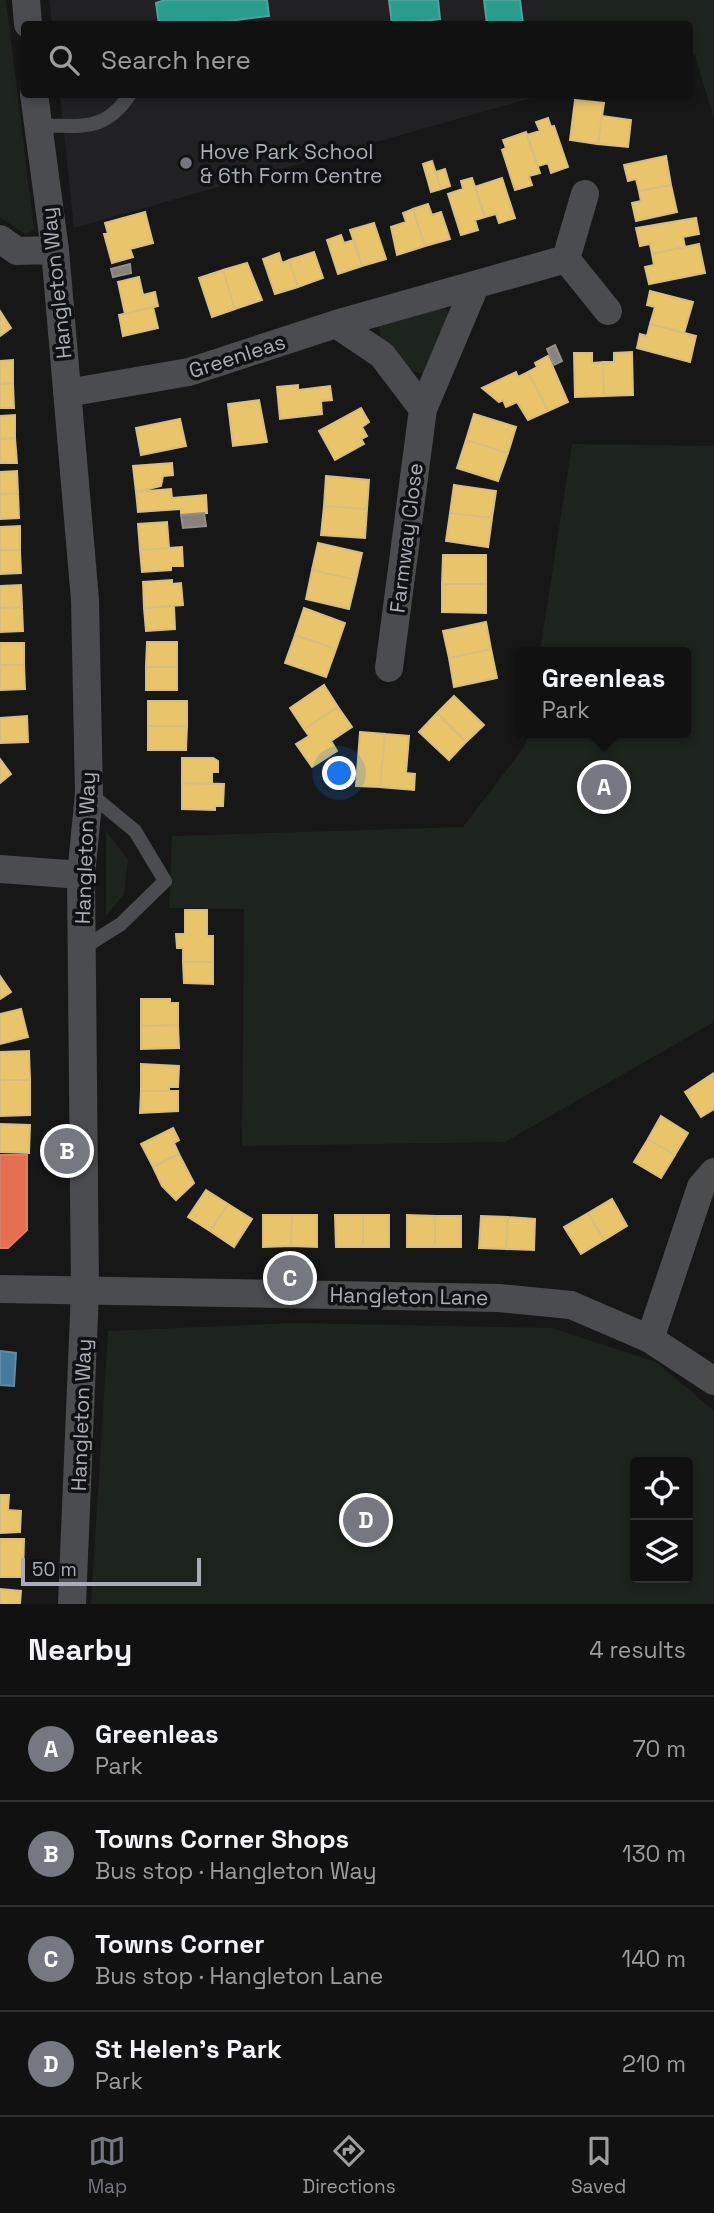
<!DOCTYPE html>
<html lang="en">
<head>
<meta charset="utf-8">
<style>
  body { margin:0; font-family:"Space Grotesk",sans-serif; background:#1a1a1a; color:#f1f3f6 }
  .controls { position:absolute; right:21px; bottom:21px; display:grid; overflow:hidden; border-radius:7px; box-shadow:0 4px 10px #0003 }
  .controls button { width:63px; height:63px; display:grid; place-items:center; padding:0; border:0; border-bottom:2px solid #303131; background:#111; color:#f1f3f6; font:35px sans-serif }
  .scale { position:absolute; left:21px; bottom:18px; width:180px; box-sizing:border-box; padding-left:7px; border:4px solid #a8adb8; border-top:0; font-size:19px; line-height:24px; white-space:nowrap; color:#a8adb8; -webkit-text-stroke:5px #111113; paint-order:stroke }
  .you { position:absolute; left:340px; top:774px; width:24px; height:24px; margin:-18px; border:5px solid #fff; border-radius:50%; background:#1a73e8; box-shadow:0 0 0 10px #1a73e833 }
  .badge { display:grid; place-items:center; width:46px; height:46px; border-radius:50%; background:#757880; color:#fff; font-size:23px; font-weight:700 }
  .pin { position:absolute; translate:-50% -50%; border:4px solid #fff; box-shadow:0 2px 7px #0006 }
  .popup { position:absolute; left:516px; top:647px; width:175px; height:91px; box-sizing:border-box; display:grid; place-content:center; border-radius:7px; background:#111; filter:drop-shadow(0 2px 5px #0005); font-size:23px; white-space:nowrap; color:#9c9d9f }
  .popup b { font-size:26px; color:#f1f3f6 }
  .popup::after { content:''; position:absolute; left:50%; top:100%; margin-left:-14px; border:14px solid transparent; border-top-color:#111 }
  .list { margin:0; padding:0; list-style:none }
  h2 { display:flex; justify-content:space-between; align-items:center; height:91px; margin:0; padding:0 28px; font-size:30px }
  h2 small { font-size:23px; font-weight:400; color:#9c9d9f }
  .list li { display:grid; grid-template-columns:46px 1fr auto; gap:21px; align-items:center; box-sizing:border-box; height:105px; padding:0 28px; border-top:2px solid #303131 }
  .list b { display:block; font-size:26px; white-space:nowrap }
  .list p { margin:0; font-size:23px; white-space:nowrap; color:#9c9d9f }
  .list em { font-size:23px; font-style:normal; color:#9c9d9f }
  .icon { flex:none; width:38px; height:38px; fill:none; stroke:currentColor; stroke-width:2; stroke-linecap:round; stroke-linejoin:round }
  .map { position:relative; flex:none; width:714px; height:1604px; overflow:hidden }
  .search { position:absolute; background:#111; box-shadow:0 4px 10px #0003; left:21px; right:21px; top:21px; height:77px; display:flex; align-items:center; gap:18px; box-sizing:border-box; padding:0 24px; border-radius:7px; color:#9c9d9f; font-size:26px }
  .sheet { height:511px; background:#111 }
  nav { display:flex; justify-content:space-around; align-items:center; box-sizing:border-box; height:98px; border-top:2px solid #303131; background:#111; font-size:19px; color:#9c9d9f }
  nav a { display:grid; justify-items:center; gap:4px }
  nav .on { color:#757880 }
  .map>svg:first-child { display:block }
</style>
</head>
<body>
<div class="map">
<svg width="714" height="1604" viewBox="0 0 714 1604">
  <rect width="100%" height="100%" fill="#171717"/>
  <!-- built -->
  <path fill="#212123" d="M49,0H714V50L690,56V24H52Z
    M60,95H542L74,228Z"/>
  <!-- green -->
  <path fill="#1d241e" fill-rule="evenodd" d="M0,0H6L34,229L26,235L0,217Z
    M542,0H714V119L695,55L690,56V24H549Z
    M438,304L450,312L424,374C403,371 381,348 379,327L385,320Z
    M572,444L714,446V1022L505,1142L242,1146L244,909L169,908L172,836L463,827L525,746L527,733H686V652H540Z
    M106,831L128,860L124,894L106,916Z
    M296,1323L552,1328L656,1362L714,1411V1604H91L108,1331ZM635,1462H688V1578H635Z"/>
  <!-- homes -->
  <path fill="#e9c46a" stroke="#d6bd81" stroke-width="2" d="M575,100L604,103L598,144L570,140Z
    M602,116L631,120L628,147L598,144Z
    M548,118L551,127L554,126L568,167L551,173L548,163L538,166L527,135L540,131L536,122Z
    M526,132L540,173L529,176L532,185L515,190L502,150L506,148L503,140Z
    M666,156L671,185L639,191L636,179L628,181L624,165Z
    M432,161L441,189L431,192L423,164Z
    M445,169L450,186L441,189L436,172Z
    M472,178L485,217L475,220L478,230L461,235L448,194L463,189L461,181Z
    M502,178L515,218L499,223L496,214L485,217L475,187Z
    M671,185L677,212L636,221L632,203L641,201L639,191Z
    M428,204L432,215L441,212L450,239L425,246L413,209Z
    M413,209L425,246L397,255L391,227L406,222L403,213Z
    M145,212L153,243L130,249L133,257L112,263L104,234H108L105,223Z
    M696,218L699,234L683,237L685,247L652,254L650,244L640,246L636,228Z
    M374,223L386,259L362,266L350,230Z
    M341,235L344,243L354,240L362,266L338,274L327,240Z
    M699,244L705,273L649,284L645,267L654,265L652,254Z
    M314,252L323,278L298,287L289,260Z
    M279,253L282,263L289,260L298,287L275,294L263,259Z
    M247,263L262,300L235,309L223,270Z
    M223,270L235,309L212,317L199,278Z
    M139,277L143,295L155,292L158,306L125,314L118,282Z
    M650,291L693,302L684,333L650,324L655,307L647,305Z
    M153,307L158,328L123,336L119,315Z
    M0,311L11,328L0,336Z
    M650,324L696,336L690,362L637,348L640,334L647,336Z
    M632,352L633,395L604,396L603,362H614V353Z
    M574,353H592V363L603,362L604,396L575,397Z
    M548,356L568,402L548,411L528,372L537,367L535,363Z
    M13,360V383L0,384V361Z
    M516,372L518,377L528,372L548,411L528,420L517,402L506,407L503,400L499,402L482,388Z
    M13,383L14,408H0V384Z
    M298,385V390L330,386L332,400L321,401L322,414L280,419L277,387Z
    M259,400L267,442L233,446L228,404Z
    M361,408L369,422L362,427L367,436L361,439L364,444L335,460L319,431Z
    M474,414L516,427L508,453L466,440Z
    M15,415V438L0,439V416Z
    M180,419L186,446L141,455L136,428Z
    M15,438L17,463H0V439Z
    M466,440L508,453L498,481L457,468Z
    M172,463L173,475L163,476L161,486L136,492L133,466Z
    M17,471L18,493L0,494V472Z
    M326,476L369,480L367,509L324,506Z
    M454,485L496,491L492,518L450,513Z
    M171,489L172,498L206,495L207,513L181,515V509L138,512L136,492Z
    M18,493L19,518L0,519V494Z
    M324,506L367,509L365,538L321,535Z
    M450,513L492,518L488,547L446,541Z
    M167,522L169,548L140,550L138,524Z
    M20,526V550H0V527Z
    M318,543L362,553L356,580L312,570Z
    M182,547L183,566H171V570L142,572L140,550Z
    M0,550H20L21,573L0,574Z
    M443,555H486V584H442Z
    M312,570L356,580L349,609L306,599Z
    M172,580V584L181,583L183,605L144,608L143,582Z
    M442,584H486V613L442,612Z
    M21,585L22,607L0,608V586Z
    M174,606L175,629L146,631L144,608Z
    M22,607L23,631L0,632V608Z
    M304,608L345,623L336,649L295,635Z
    M486,622L491,649L449,658L443,631Z
    M295,635L336,649L326,677L285,663Z
    M147,642H177V667H146Z
    M0,643H24V665H0Z
    M491,649L497,678L454,687L449,658Z
    M0,665H24L25,689L0,690Z
    M146,667H177V690H146Z
    M324,685L338,707L304,729L290,708Z
    M454,696L484,725L466,742L437,713Z
    M148,701H187V726H148Z
    M338,707L352,727L331,741L337,751L312,767L296,744L309,736L304,729Z
    M437,713L466,742L449,760L419,732Z
    M27,716L28,742L0,743V718Z
    M148,726H187L186,750H148Z
    M360,732L385,734L380,787L356,786Z
    M385,734L409,736L406,773L415,774L414,790L380,787Z
    M182,758H213L218,761V772H212V784L182,783Z
    M0,759L11,774L0,783Z
    M182,783L224,784L223,806H215V810L182,809Z
    M185,910H207V936H213V962H183V948H177L176,934H185Z
    M183,962H213V984L184,983Z
    M0,976L11,992L0,999Z
    M141,999H170V1003H178V1025L141,1026Z
    M21,1009L28,1037L0,1044V1014Z
    M178,1025L179,1048L141,1049V1026Z
    M29,1051L30,1080H0V1052Z
    M141,1064L179,1066L178,1087H169V1091H141Z
    M714,1073V1109L701,1117L685,1092Z
    M0,1080H30V1115L0,1116Z
    M141,1091H178V1111L140,1113Z
    M661,1116L688,1133L675,1155L648,1139Z
    M0,1124L30,1125L29,1153L0,1152Z
    M173,1128L179,1140L174,1143L179,1154L153,1167L141,1144Z
    M648,1139L675,1155L661,1178L634,1162Z
    M179,1154L194,1183L176,1200L162,1186L153,1167Z
    M206,1190L228,1204L210,1231L188,1217Z
    M612,1199L627,1226L604,1240L588,1213Z
    M228,1204L252,1219L234,1247L210,1231Z
    M588,1213L604,1240L581,1254L564,1227Z
    M263,1215H292L291,1246L263,1247Z
    M292,1215H317V1247L291,1246Z
    M335,1215H363V1247H336Z
    M363,1215H389V1247H363Z
    M407,1215L435,1216V1247H407Z
    M435,1216H461V1247H435Z
    M481,1216L508,1217L506,1249L479,1248Z
    M508,1217L535,1219L534,1250L506,1249Z
    M0,1495H9L8,1510L21,1511L20,1532L0,1533Z
    M0,1539H24L23,1577H0Z
    M0,1589L21,1591L20,1604H0Z"/>
  <!-- shops -->
  <path fill="#e76f51" stroke="#d48270" stroke-width="2" d="M0,1155H27V1230L8,1248H0Z"/>
  <!-- schools -->
  <path fill="#2a9d8f" stroke="#50a29b" stroke-width="2" d="M165,0H267L269,16L220,22V24H159L156,3Z
    M389,0H438L440,19L392,24Z
    M484,0H520L523,24H487Z"/>
  <!-- public -->
  <path fill="#457b9d" stroke="#638aa5" stroke-width="2" d="M0,1351L16,1353L14,1386L0,1385Z"/>
  <!-- industry -->
  <path fill="#8a817c" stroke="#938e8e" stroke-width="2" d="M130,264L131,273L113,277L111,269Z
    M555,345L562,361L554,365L547,349Z
    M204,513L206,526L183,528L181,515Z"/>
  <g fill="none" stroke-linecap="round" stroke-linejoin="round">
    <!-- service -->
    <path stroke="#4b4c50" stroke-width="14" d="M37,126C79,124 103,135 130,94
      M83,948L121,924L165,881L135,831L89,793"/>
    <!-- minor -->
    <path stroke="#4b4c50" stroke-width="28" d="M26,0L28,24
      M34,94L55,250L85,600L89,793L81,875L85,1291L72,1604
      M0,239L17,251L55,250
      M566,259L585,194
      M566,259L608,311
      M336,324L382,355L423,409L389,668
      M67,393L189,372L336,324L566,259
      M423,409L475,286
      M0,869L81,875
      M0,1289L499,1298L571,1305L650,1339L714,1381
      M650,1339L701,1187L714,1172"/>
  </g>
  <!-- markers -->
  <circle fill="#757880" stroke="#111113" stroke-width="2.5" cx="186" cy="163" r="7"/>
  <g text-anchor="middle" dominant-baseline="central" stroke-width="7" stroke-linejoin="round" paint-order="stroke">
    <!-- poi labels -->
    <g font-size="21" fill="#a8adb8" stroke="#111113" text-anchor="start">
      <text x="200" y="151">Hove Park School<tspan x="200" dy="24">&amp; 6th Form Centre</tspan></text>
    </g>
    <!-- street labels -->
    <g font-size="21" fill="#a8adb8" stroke="#111113">
      <text transform="translate(56 283) rotate(-96)">Hangleton Way</text>
      <text transform="translate(237 356) rotate(-18)">Greenleas</text>
      <text transform="translate(406 538) rotate(-83)">Farmway Close</text>
      <text transform="translate(85 848) rotate(-88)">Hangleton Way</text>
      <text transform="translate(409 1296) rotate(1)">Hangleton Lane</text>
      <text transform="translate(81 1415) rotate(-88)">Hangleton Way</text>
    </g>
  </g>
</svg>
<div class="controls">
<button><svg class="icon" aria-label="locate" viewBox="0 0 24 24"><circle cx="12" cy="12" r="6"/><path d="M12 2v4M12 18v4M2 12h4M18 12h4"/></svg></button>
<button><svg class="icon" aria-label="layers" viewBox="0 0 24 24"><path d="M12 4l9 5-9 5-9-5zM3 14l9 5 9-5"/></svg></button>
</div>
<div class="scale">50 m</div>
<div class="you"></div>
<div class="pin badge" style="left:604px;top:787px">A</div>
<div class="popup"><b>Greenleas</b>Park</div>
<div class="pin badge" style="left:67px;top:1151px">B</div>
<div class="pin badge" style="left:290px;top:1278px">C</div>
<div class="pin badge" style="left:366px;top:1520px">D</div>
<div class="search"><svg class="icon" aria-label="search" viewBox="0 0 24 24"><circle cx="10" cy="10" r="6"/><path d="M15 15l6 6"/></svg>Search here</div>
</div>
<section class="sheet">
<h2>Nearby<small>4 results</small></h2>
<ul class="list">
<li><span class="badge">A</span><div><b>Greenleas</b><p>Park</p></div><em>70 m</em></li>
<li><span class="badge">B</span><div><b>Towns Corner Shops</b><p>Bus stop · Hangleton Way</p></div><em>130 m</em></li>
<li><span class="badge">C</span><div><b>Towns Corner</b><p>Bus stop · Hangleton Lane</p></div><em>140 m</em></li>
<li><span class="badge">D</span><div><b>St Helen's Park</b><p>Park</p></div><em>210 m</em></li>
</ul>
</section>
<nav>
<a class="on"><svg class="icon" aria-label="map" viewBox="0 0 24 24"><path d="M3 6l6-2 6 2 6-2v14l-6 2-6-2-6 2zM9 4v14M15 6v14"/></svg>Map</a>
<a><svg class="icon" aria-label="directions" viewBox="0 0 24 24"><path d="M12 3l9 9-9 9-9-9zM9 14v-3h6M13 9l2 2-2 2"/></svg>Directions</a>
<a><svg class="icon" aria-label="saved" viewBox="0 0 24 24"><path d="M7 4h10v16l-5-4-5 4z"/></svg>Saved</a>
</nav>
</body>
</html>
